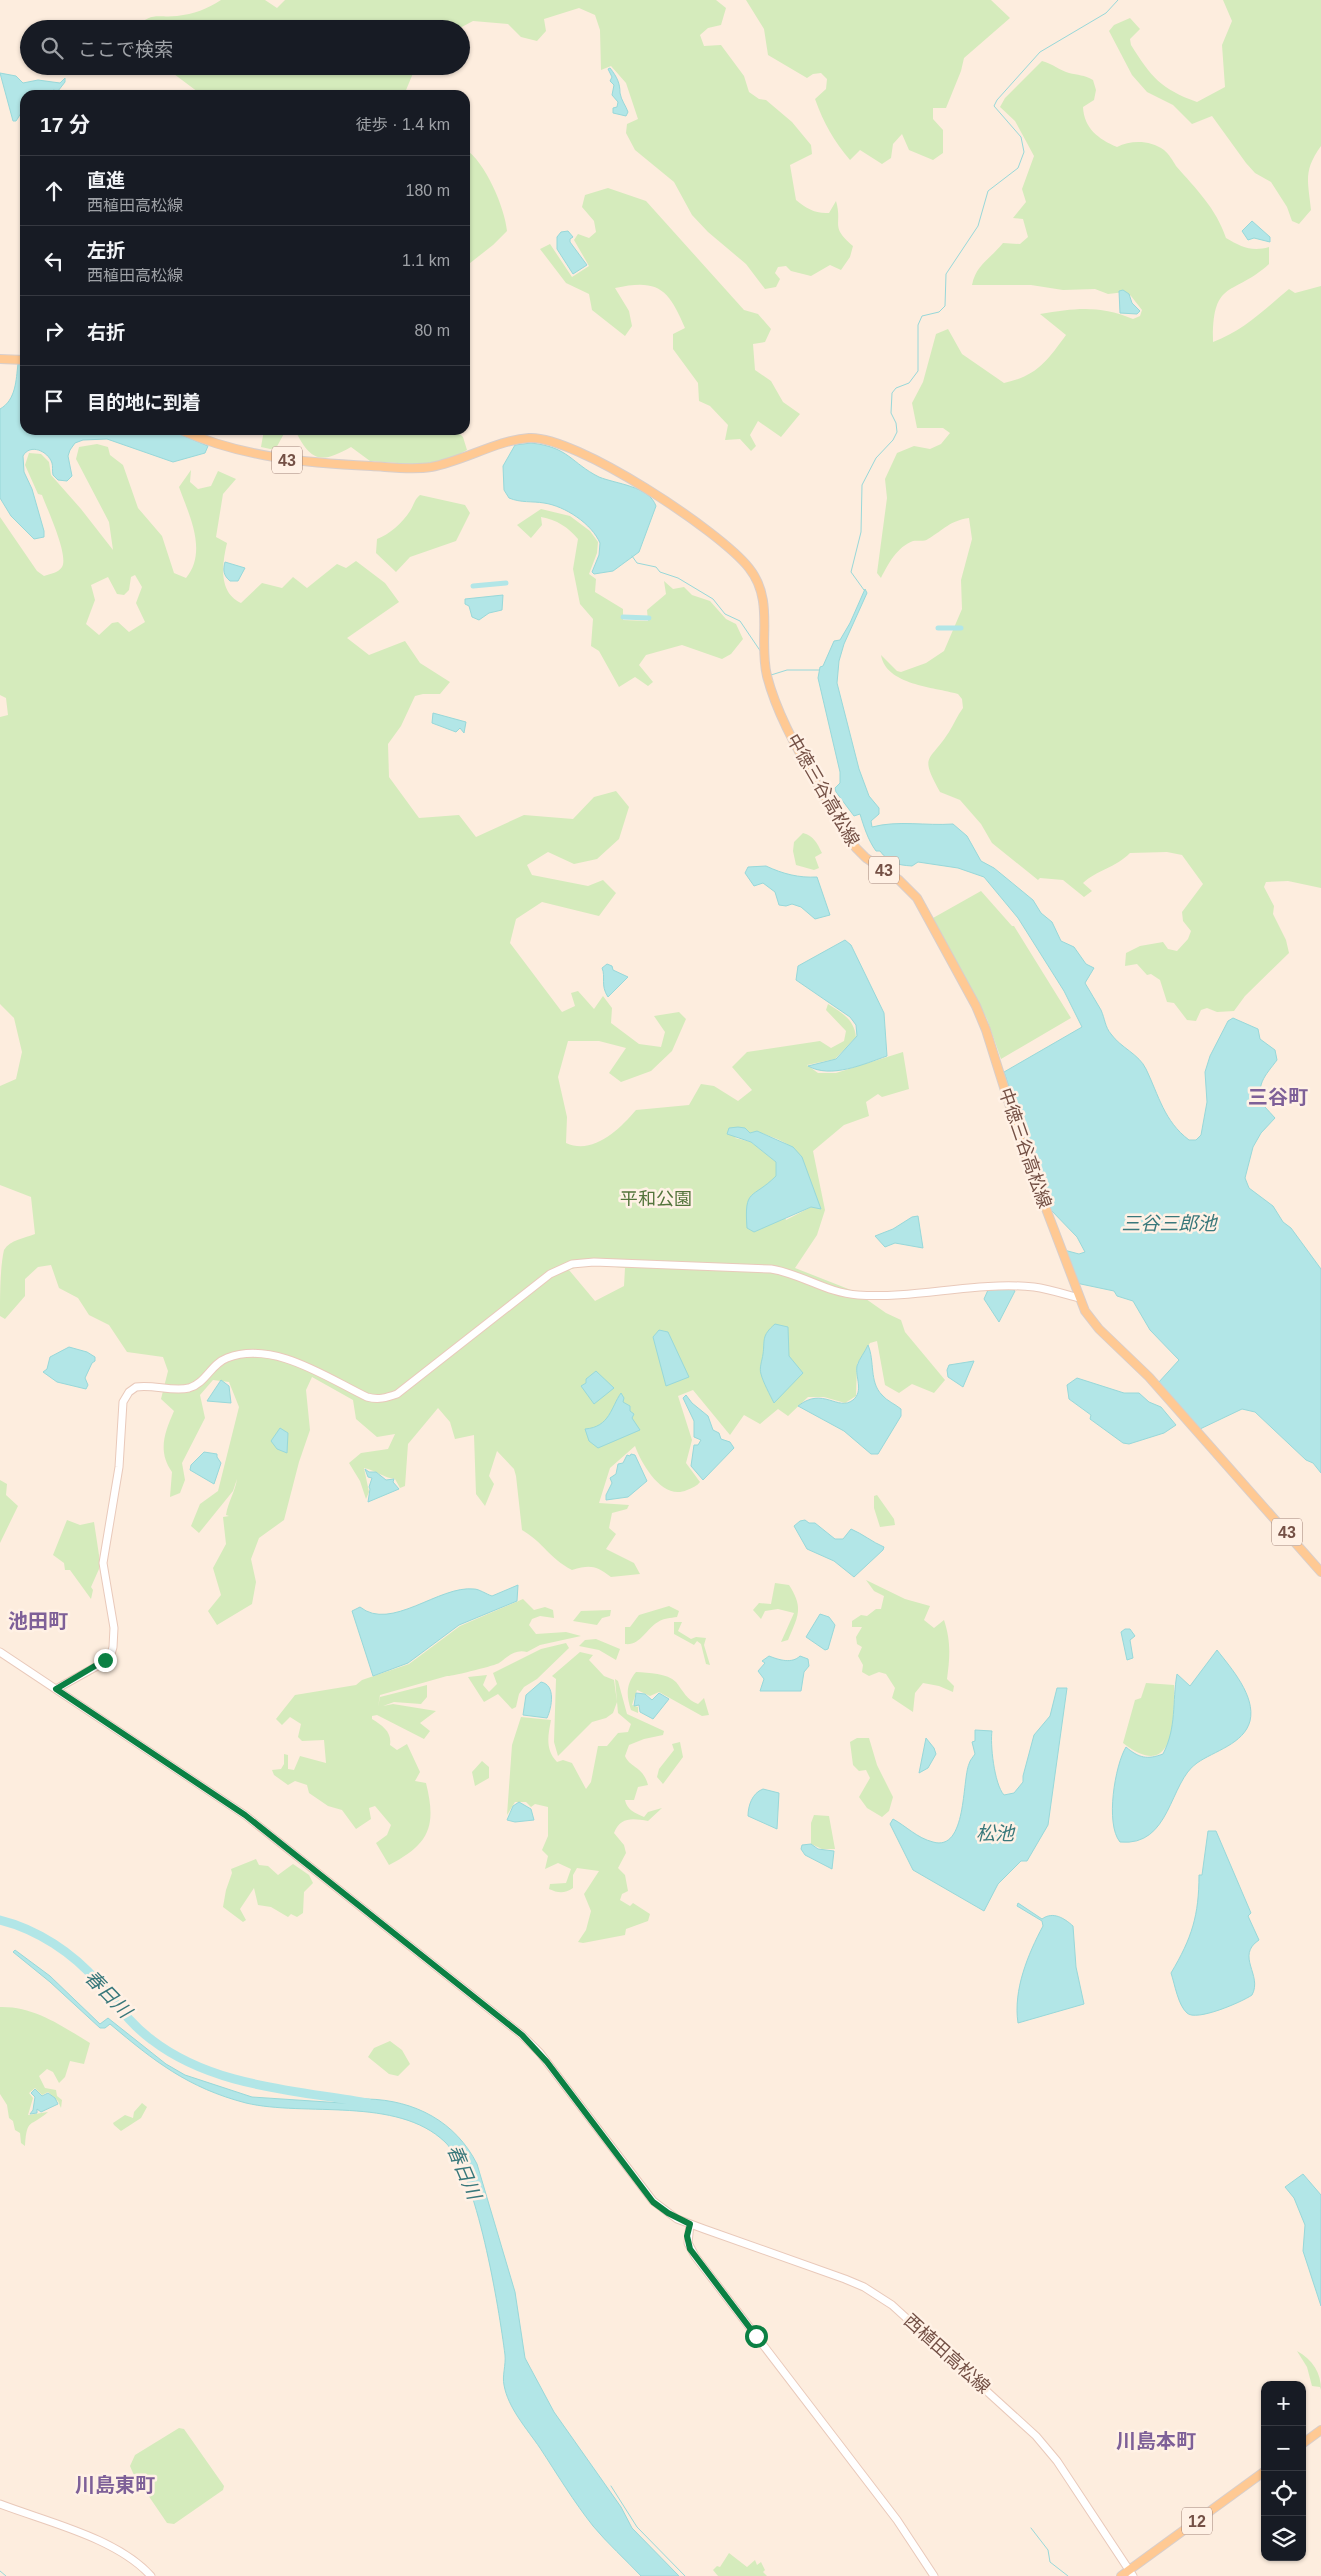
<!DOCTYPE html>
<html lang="ja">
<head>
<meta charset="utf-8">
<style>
  body { margin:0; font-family:Arial,"Noto Sans JP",sans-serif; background:#242831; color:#f1f3f6 }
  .controls { position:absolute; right:15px; bottom:15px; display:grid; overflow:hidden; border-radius:10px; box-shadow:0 1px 4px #0004 }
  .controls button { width:45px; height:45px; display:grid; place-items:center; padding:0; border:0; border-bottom:1px solid #363941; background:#171b24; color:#f1f3f6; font:25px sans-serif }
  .stop { position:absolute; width:15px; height:15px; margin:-11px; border:4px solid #0b8043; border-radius:50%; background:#fff }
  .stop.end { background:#0b8043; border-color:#fff; box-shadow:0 1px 5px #0008 }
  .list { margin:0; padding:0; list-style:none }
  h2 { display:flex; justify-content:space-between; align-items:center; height:65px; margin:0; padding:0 20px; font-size:21px }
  h2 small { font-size:16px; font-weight:400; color:#9ea1a6 }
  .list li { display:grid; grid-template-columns:32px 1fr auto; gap:15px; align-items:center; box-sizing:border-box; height:70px; padding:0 20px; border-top:1px solid #363941 }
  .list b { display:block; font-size:19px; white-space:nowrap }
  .list p { margin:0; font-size:16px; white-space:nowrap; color:#9ea1a6 }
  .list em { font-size:16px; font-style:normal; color:#9ea1a6 }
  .icon { flex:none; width:28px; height:28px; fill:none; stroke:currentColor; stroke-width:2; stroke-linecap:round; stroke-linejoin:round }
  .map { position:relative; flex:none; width:1321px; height:2576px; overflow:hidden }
  .search { position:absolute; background:#171b24; box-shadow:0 1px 4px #0004; left:20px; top:20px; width:450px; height:55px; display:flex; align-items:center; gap:12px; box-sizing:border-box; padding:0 18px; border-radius:28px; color:#9ea1a6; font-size:19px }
  .panel { position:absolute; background:#171b24; box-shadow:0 1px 4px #0004; left:20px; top:90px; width:450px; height:345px; border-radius:15px }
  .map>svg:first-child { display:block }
</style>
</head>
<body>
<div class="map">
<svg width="1321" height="2576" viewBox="0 0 1321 2576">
  <rect width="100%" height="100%" fill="#fdedde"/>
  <!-- green -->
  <path fill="#d5ebbc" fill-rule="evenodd" d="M221,0H265L277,8L285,0H716L726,8L721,25L708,28L700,35L704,46L721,45L744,76L749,92L759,99L766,100L792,122L811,145L812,154L790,165L796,200C806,208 815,214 829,213L836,201C843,225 829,226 853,246L850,257L841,270L830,265L811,276L791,271L786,266L778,267L775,273L780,279L776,287L765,289L746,264L708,232L692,215L674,182L635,150L626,133L627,124L638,119L626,83L611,66L601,70L600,30L595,15L579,8L544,19L546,31L537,41L521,37L508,24L473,21L458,29H134C152,11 156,18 177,16C194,14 207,9 221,0Z
    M746,0H991L1010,18L964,58L961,71L946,108H933V119L943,130V153L933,160L909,150L902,134L893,144L891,158L882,164L860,150L850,160C834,141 824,124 815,99L826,89L827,79L821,73L813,74L807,78L768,55L764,29Z
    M1223,0H1321V146C1303,171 1308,181 1311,210L1299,224L1292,221L1287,207L1271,182L1255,173L1246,163L1212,116L1192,124L1173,105L1147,92L1132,75L1109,31L1114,25L1130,18L1140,29L1130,39L1131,45C1151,77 1161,89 1197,102L1225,87L1222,45L1232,21Z
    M1042,61C1053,64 1059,70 1069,73C1078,75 1084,75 1093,80L1096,90L1094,100L1083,107C1084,128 1098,139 1117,147C1131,140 1150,140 1164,150C1169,154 1173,161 1176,166C1196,189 1216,208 1226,238C1241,247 1252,252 1269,247V264C1233,297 1212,278 1213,342C1243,331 1265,309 1289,289L1295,293L1321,286V888L1288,881L1266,882L1264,887L1274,906L1273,914L1286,940L1289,953L1245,996L1234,1011L1217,1012L1207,1008L1201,1010L1196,1021L1187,1020L1174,1003L1167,1002L1160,980L1151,974L1147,975L1137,964L1125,966L1126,953L1140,946L1163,942L1168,949L1177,951L1188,939L1191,931L1183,921L1182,912L1203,884L1182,855L1167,852L1130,853C1115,868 1097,870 1083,883L1092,891L1084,897L1063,880L1040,878L1038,880L992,843L981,824L960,800L940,792C919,754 929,763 949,732C954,724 957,716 963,708L962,699L958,694C934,687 886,685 881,655L897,671L901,672L926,663L944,651L962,609L961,580L972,539L969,518C949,521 945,529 928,539C924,542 918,540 913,541C897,547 888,564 881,578L877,573L887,498L885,479L897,453L914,446L930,449L941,444L950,433L943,428H917L912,403L923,382L936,334L948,329L962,354L1004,383C1037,376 1047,361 1066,335L1040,314C1076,308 1099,305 1133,319L1140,316L1142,310L1131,296L1125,292L1108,294L1095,289L1063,290L1031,285H972C976,265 989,260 1003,243L1020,244L1028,237L1023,219L1013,218L1026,202L1022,189L1034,156L1015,121L1000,107L1005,98Z
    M172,66H416L404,95H202L174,74Z
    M465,149C485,161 505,208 507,231L493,245L465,267Z
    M608,188L646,201L744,310L758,314L771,329L765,342L753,344L755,370L771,381L783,402L800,414L781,437L758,421L750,435L756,446L751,451L740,439L725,440L728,425L710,406L699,401L698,383L673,349V334L685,328C669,290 659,278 615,288L629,311L632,326L625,336L592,310L589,294L566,283L540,249L550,244L572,277L589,266L574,240L578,234L589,238L596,232L594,221L582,207L585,195Z
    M264,430H286L275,450L261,447Z
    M295,430H456L463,437L467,450L442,463L425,465L370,461L351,447C321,464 311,462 295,430Z
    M97,444L108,447L110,455L123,465L138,508L162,536L174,573L186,578C208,551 189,515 179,487L191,470L190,482L198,489L211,486L218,471L236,479L223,494L216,537L227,543C222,564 218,592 241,603L262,583L282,588L293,577L307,588L337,564L346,568L356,561L385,583L399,602L347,638L369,655L405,641L420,663L450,682L440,694H423L415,696L401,726L388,744L389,777L419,818L459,815L476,837L524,815L573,819L594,797L616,791L629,807L619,839L597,859L574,864L548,852L527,865L532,875L588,886L603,880L616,893L599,916L542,902L516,919L510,943L562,1012L575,1006L571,993L578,991L594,1009L603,996L612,1008L611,1023L639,1044L661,1047L665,1032L654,1016L679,1012L686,1019L672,1051L651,1071L621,1082L609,1073L626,1048L599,1041H568L558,1077L567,1117L566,1143C593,1155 619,1130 636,1110L689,1105L701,1084L714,1086L738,1101L752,1090L732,1067L747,1052L820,1041L831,1048L844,1041L846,1031L826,1010L828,1004C842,1013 854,1019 856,1037L835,1059L807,1065L818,1073H836L903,1052L909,1089L882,1097L878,1094L866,1102L869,1116L844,1125L813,1151L825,1210L817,1235L795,1268L856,1292L886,1313L901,1320L905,1332L945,1380L934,1393L912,1384L899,1393L885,1385L877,1341L870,1343L857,1364L856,1396L845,1403L824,1397H808L788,1416L778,1409L760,1424L744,1415L730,1435L693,1390L678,1396L692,1440L686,1463L700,1482C697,1486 692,1488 687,1490C663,1501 642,1465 635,1446L610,1468L599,1503L629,1505L627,1509L612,1513L609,1528L616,1534L606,1549L634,1563L640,1574L611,1577C595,1565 590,1565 572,1570C549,1558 544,1543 522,1530L516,1476L514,1469L497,1451L489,1476L494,1484L485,1506L476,1494L474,1435L455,1439L450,1422L438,1408L408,1444L405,1486L400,1488L395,1479C384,1478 375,1470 364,1468L369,1492L366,1499L360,1481L349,1463L361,1453L388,1449L395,1434L377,1437L356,1419L353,1400L312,1377L306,1390L310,1430L299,1462L284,1520L259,1538L251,1559L256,1582L252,1604L217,1625L208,1611L221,1595L213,1568L226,1544L223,1517L229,1516L226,1515C228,1502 235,1492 237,1479L233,1491L199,1533L191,1526L200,1504L218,1491L239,1407L229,1382L213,1380L200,1395L205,1418L182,1463L185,1480L180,1493L170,1497L172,1472C157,1451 165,1432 174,1411L161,1399L168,1371L163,1357L127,1352L109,1325L89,1315L78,1298L59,1288L51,1265L38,1267L25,1279V1296L5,1319L0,1316C0,1297 0,1267 4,1250C10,1240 25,1238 35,1234L31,1197L0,1185V1086L16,1079L22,1052L14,1018L0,1004V717L8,715L6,698L0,695V517L37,571L44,576C50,574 58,573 62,567C69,555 47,509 42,495L38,494L25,465L29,453L41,454L49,462L51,475L81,509L113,550L109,522L76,459L79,447ZM135,575L142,587L136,603L145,622L129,632L118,622L112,623L99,635L86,624L95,600L91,585L108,577L117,594L124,595L129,590L131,577ZM745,1128L750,1133C759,1131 764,1134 772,1137C818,1154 799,1179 821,1208L811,1207L786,1220L770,1183L776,1176V1162L751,1142L735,1138ZM596,1265L625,1268L624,1286L595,1301L569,1270L580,1266Z
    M420,495L465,505L470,513L456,541L410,557L396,572L376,553L377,539C389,535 403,522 410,511C414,505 414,500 420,495Z
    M541,509L570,516L590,531L598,542L597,553L589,574L596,579L595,592L623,609V620L648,621L647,610L666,594L664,581L673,589L684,587L692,595L710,601L726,619L736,624L743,639L731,654L722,659L682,645L646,655L639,665L653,682L648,686L635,677L619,687L599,651L591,646L593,619L580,604L573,569L578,539C568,527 557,520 541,517L542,525L531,538L517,525Z
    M803,833C814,836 817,843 822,853L815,857L819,868L814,870L796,865L793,851L794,842Z
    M981,891L1012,926H1014L1071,1018L1001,1059L987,1019L933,918Z
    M0,1480L7,1484L6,1495L18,1506L0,1543Z
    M877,1495L894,1519L895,1525L880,1527L874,1508V1496Z
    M67,1520L80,1525L94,1522L99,1555V1569L91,1587L93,1590L91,1599L70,1570H65L64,1563L53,1555Z
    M866,1580L905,1599L930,1606L924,1620L934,1628L944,1620C951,1641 950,1657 947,1679L954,1686L953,1692L939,1686L923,1683L915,1693L913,1712L892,1698L895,1688L886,1674L879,1672L869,1676L862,1672L863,1665L858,1656L862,1647L857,1644L856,1637L862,1627H852V1621L861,1615L867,1616L876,1609H881L884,1596L874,1591Z
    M775,1583L789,1585C804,1608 798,1616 788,1640L781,1642L794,1613L778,1609L765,1611L761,1619L753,1610L759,1603L771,1604Z
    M523,1599L534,1610L545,1607L553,1610L554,1618L540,1616L532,1619L529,1625L536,1634L566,1632L581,1636L540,1645L527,1652C514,1649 508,1657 499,1663C497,1665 450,1677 447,1676L380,1695L378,1707L380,1697L427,1685V1697L421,1704L394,1702L383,1706L393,1704L436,1711L420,1723L430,1731L424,1739L377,1715L372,1716V1719C383,1726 392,1732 390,1745L397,1750L407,1744L420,1772L415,1781L426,1783C437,1827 429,1844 389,1865L376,1843L387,1835L391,1825L375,1806L369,1808L371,1819L356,1829L342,1810L328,1806L309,1793L307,1785L295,1781L288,1785L274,1775L272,1770L281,1769L284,1764V1754L288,1755V1769L294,1770L300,1756L326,1763L324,1740L302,1741L298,1737L301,1724L290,1717L282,1725L276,1719L295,1695L356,1685L362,1680L409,1664L460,1626Z
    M669,1606L679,1611L677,1617C671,1618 663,1618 658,1622C646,1629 640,1646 625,1644V1627H630L639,1615Z
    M611,1610L610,1616L602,1618L597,1625L573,1621L581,1611Z
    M674,1622H682L678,1631L691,1639L696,1637L706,1638L704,1645L710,1665L706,1664L701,1644L697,1641L694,1645L674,1634Z
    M596,1639L620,1649L616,1660L599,1650L579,1646L585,1640Z
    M566,1643L569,1648L537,1679L524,1687L519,1694L516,1707L512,1709L498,1694L484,1702L468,1677L487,1675L483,1685L489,1692L497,1684L493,1673L541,1649Z
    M580,1652L593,1655L589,1660L604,1676L614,1680L617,1702L613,1713L606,1718L592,1722L558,1756L554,1742L556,1679L552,1676Z
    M636,1672C649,1673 667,1673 676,1682C683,1691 687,1700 698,1704L704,1698L709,1715L702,1716L659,1692L650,1696L637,1690L632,1705L638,1707V1713L631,1710C626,1695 626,1684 636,1672Z
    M615,1679L618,1681L627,1714L664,1731L663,1735L644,1739L629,1745L625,1756C630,1768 643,1766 648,1785L638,1787L634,1800H625C627,1810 635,1813 644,1817L648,1812L662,1808L648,1821C632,1818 620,1817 614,1833L624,1845L626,1853L618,1868L625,1875L628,1891L622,1894L620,1900L630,1906L633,1903L650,1914L648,1921L626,1929L625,1935L583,1943L578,1942L586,1930L591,1911L584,1894L599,1871L577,1868L573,1875V1888C564,1894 558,1893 549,1889L550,1884L566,1883L571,1869L558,1863L545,1869L548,1856L542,1850L548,1836V1807L535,1804L531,1807L526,1802H515L507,1815L512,1745L521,1717L551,1720C548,1736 545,1749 557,1762L563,1760L572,1763L586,1789L591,1782L598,1746H607L618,1733L628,1732L631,1724L618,1713Z
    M1146,1683L1174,1685C1174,1721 1175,1783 1123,1743L1135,1700L1141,1698Z
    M857,1738H869L877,1765L893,1797L889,1811L882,1817L867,1808L859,1797L870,1778L866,1770L859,1771L853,1765L850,1742Z
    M680,1742L683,1757L663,1784L657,1777L659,1769L674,1750L672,1744Z
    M482,1761L489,1767V1778L475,1786L472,1772Z
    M814,1815L829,1816L835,1849H822L811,1844V1823Z
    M256,1859L259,1865L268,1866L278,1875L293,1864L309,1875L313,1883L304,1892L303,1913L297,1917L291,1914L288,1917L271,1907L258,1905L254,1888L240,1909L246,1920L243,1922L223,1907L226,1890L232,1873L231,1869Z
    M0,2007C34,2006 62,2026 90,2043L84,2064L70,2061L65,2077L59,2083L53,2072L47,2069L39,2076L45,2088L56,2090L57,2096L62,2100L61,2108L58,2101L48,2092L42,2095L35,2088L29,2093L33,2098L28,2115L48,2112C30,2128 27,2117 25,2146L21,2143L20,2133L15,2130L13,2121L9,2118L7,2105L0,2094Z
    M390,2041L402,2050L410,2064L398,2076L389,2074L368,2057L374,2048Z
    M142,2103L147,2107L141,2118L121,2131L114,2125L113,2123L125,2115L133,2118L134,2112Z
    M1297,2351C1313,2360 1321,2373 1321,2390L1320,2387L1312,2386L1307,2367Z
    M179,2428L184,2429L224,2486L223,2490L174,2524L167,2523L133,2473L130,2466L135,2455Z
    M729,2553L747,2567L755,2560L757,2565L761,2562L765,2570L763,2572L767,2576H718L713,2570L717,2566L720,2567Z"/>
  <!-- water -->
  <path fill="#b2e6e7" stroke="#98d8d9" d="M610,68C617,77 620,83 620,93C621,100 626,106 628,112L626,116L613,113V108L617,107L618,102L612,95L614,85L610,81L612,77L608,69Z
    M0,73L16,76L23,83L38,80L60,83L65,78V82L58,91L53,90L48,95H25V107L16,121H13Z
    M1252,221L1270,237V242L1254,238L1248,240L1242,231Z
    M568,231L573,237L570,239V242L587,265L573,274L557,249V237L561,232Z
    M1123,290L1129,294L1132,303L1140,311L1137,314L1120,313L1119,291Z
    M18,364L25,365V430H170L208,446L205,453L173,462L107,439L83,440L75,443L70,450L68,456L72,476L67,481L58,480L53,475C52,471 53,466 52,463C48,451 30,443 23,456L24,472L32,489L44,531V537L34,539L11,516L0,498V409C16,400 16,380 18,364Z
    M531,443C569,447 571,463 599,477C616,484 649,486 656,506L639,552L613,571L594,574L592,572L599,555L600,543C592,524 565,506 544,503C532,501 521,503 509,498L504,490L503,466L515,445Z
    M225,562L245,568L238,581H230C223,575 223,570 225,562Z
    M865,589L867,593L844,644L839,661L837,683L859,769L869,796L879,808V814L871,821L872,827C898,820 926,826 953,824L967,836L981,861L994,868L1033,900L1041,913L1052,922L1061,941L1074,947L1086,964L1094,968L1085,983C1090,992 1096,1001 1101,1010C1105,1019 1105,1027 1111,1034C1121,1048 1139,1054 1146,1069C1159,1096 1164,1121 1189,1140H1196L1201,1135L1207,1102L1205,1072L1210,1056L1228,1021L1233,1018L1258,1029L1260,1039L1275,1050L1277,1060C1266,1075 1253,1086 1265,1107C1268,1111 1272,1114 1275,1118L1261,1133L1253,1147L1245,1178L1249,1188L1273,1206L1283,1222L1291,1228L1321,1269V1473L1313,1463L1306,1460L1255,1412L1242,1409L1200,1429L1158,1383L1179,1360L1150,1330L1133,1301L1117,1296L1114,1291L1076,1283L1064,1250L1079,1254L1085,1252L1077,1237L1050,1209L1004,1072L1082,1027L1064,991L1018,918L984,877L958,868L918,862L912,866C897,865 889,863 880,851H876C868,840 864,827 860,814L854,816L836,792L835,788L840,783V772L818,678L820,667L823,666L834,641L840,640L850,623Z
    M503,595L502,610L489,613L479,620L472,617L469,606L465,604V599Z
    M433,713L466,722L464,733L460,728L456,732L432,723Z
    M766,866C783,874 799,878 817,877L830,915L815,919L801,907L792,904L786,906L779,905L775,892L763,883L754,886L745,873L748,867Z
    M845,940L851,945L884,1013L887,1056C864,1064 831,1079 808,1066L836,1059L857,1036L856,1025L850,1017L796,980L798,966Z
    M607,964L612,966L613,970L628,977L608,997C600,985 606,977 602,968Z
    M738,1127L745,1128L750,1133L757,1131L793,1147L802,1157L821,1209L811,1207L754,1232L747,1228C744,1187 752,1200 776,1176V1162L751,1142L727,1134L729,1128Z
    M918,1216L923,1248L895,1243L885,1247L875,1236L893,1229L912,1217Z
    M1011,1288L1015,1291L999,1322L984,1299L988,1290Z
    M775,1324L788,1327L789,1356L803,1373L774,1403C770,1395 763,1382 761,1374C759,1368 762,1361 763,1354C765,1340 761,1336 775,1324Z
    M659,1330L668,1332L689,1377L666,1386L653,1337Z
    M868,1345C875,1361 869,1382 882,1395C887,1401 895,1404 901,1409V1416L878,1454H871L844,1431L798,1406C823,1386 838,1412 853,1400C864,1391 855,1377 857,1366C859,1359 865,1352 868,1345Z
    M69,1347L87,1352L95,1357V1361L92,1363L85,1378L88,1385L86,1389L57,1382L43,1372L47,1369L50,1357Z
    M974,1361L963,1387L948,1377L947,1370L949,1365Z
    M596,1371L614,1388L594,1404L581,1386L586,1383V1379Z
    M1077,1378L1124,1393H1139L1149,1402L1161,1407L1176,1425L1164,1433L1129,1444L1123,1443L1090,1419L1091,1415L1069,1399L1067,1385Z
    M221,1380L229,1386L231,1403L207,1401Z
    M621,1393L624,1398L623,1402L630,1406V1411L634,1414L632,1418L640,1430L598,1448L589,1441L585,1429C610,1427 611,1407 621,1393Z
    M686,1395L692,1403L708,1416L713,1430L719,1433L721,1439L730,1442L734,1448L703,1480L691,1466L694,1445H698L701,1440L694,1437V1421L683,1398Z
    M280,1428L288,1433L287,1453L277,1449L271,1441Z
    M204,1452L217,1454V1457L221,1463L214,1484L190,1470L191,1465Z
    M631,1454L635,1455L647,1481L628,1497L606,1500V1495L612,1483L610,1478L616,1474L618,1464L623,1463L627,1455L630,1456Z
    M365,1469L369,1472H376L386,1480L394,1479L393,1482L399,1489L368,1502L370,1489L369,1487L372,1478L368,1477Z
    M805,1520L809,1523H815L835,1539H843L851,1529C863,1534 872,1542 884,1547L883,1550L854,1577L834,1561L807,1549L794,1526L800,1521Z
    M518,1585L517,1601L459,1625L408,1663L373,1676L352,1611L360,1607C391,1632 439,1585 474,1589C479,1589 486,1594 492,1596Z
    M820,1614L829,1617L835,1625L828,1649L825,1650L806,1637Z
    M1125,1629H1130L1135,1636L1130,1640L1133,1658L1127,1660L1121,1632Z
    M1217,1650C1231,1668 1256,1696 1250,1721C1244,1744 1214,1751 1197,1763C1169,1782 1171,1847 1120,1842C1105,1824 1115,1765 1126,1747C1139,1758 1147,1760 1163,1754C1177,1727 1172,1702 1177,1674L1190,1686Z
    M769,1656C779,1660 792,1664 800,1656L808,1659L809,1666L804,1672L801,1691H760L764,1679L758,1671L765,1663L762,1661Z
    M541,1682C556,1685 552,1707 547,1718L523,1715L526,1695Z
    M1057,1688H1067L1048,1825L1027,1861H1021L998,1884L984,1911L913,1870L890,1824L893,1819C906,1826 917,1838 933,1842C967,1852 962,1780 969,1764C970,1760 973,1757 975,1754L972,1742L975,1741V1730L992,1731C990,1743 994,1784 1004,1795L1014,1793L1023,1782V1776L1034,1735L1050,1716Z
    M636,1693L645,1694L652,1700L659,1693L669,1699L653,1719L640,1712L639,1705L634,1706Z
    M926,1738L934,1748L936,1754L928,1768L919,1773Z
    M763,1789L779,1793L777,1829L748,1816C748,1806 752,1793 763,1789Z
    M519,1802L531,1809L534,1820L515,1822L507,1820L513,1806Z
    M1208,1831H1216L1251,1913L1248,1916L1259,1940C1235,1956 1263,1975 1252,1995C1242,2002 1196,2022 1187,2013C1178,2005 1175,1985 1171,1973C1192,1938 1199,1915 1199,1875H1202Z
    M811,1844L818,1849L834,1851L832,1869L805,1855L801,1849L802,1845Z
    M1018,1903L1042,1919C1053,1911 1064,1918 1073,1926L1076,1967L1084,2004L1018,2023C1013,1990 1028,1954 1043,1926L1042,1921L1017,1906Z
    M15,1950L50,1976L100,2024L108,2018L166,2064L185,2075L252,2097L342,2103C351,2103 358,2098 367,2099C415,2100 456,2122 477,2164L515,2292L525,2358L554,2412L621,2507L632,2528L679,2576H641C625,2559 608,2544 593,2526C574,2502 557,2474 540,2448C527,2429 508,2408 504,2385C502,2376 506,2365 505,2355C499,2308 477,2173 445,2142C397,2096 305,2117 246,2103C188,2088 154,2061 110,2024L105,2028H100L50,1982L13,1952Z
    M35,2089L42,2096L48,2093L55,2098L58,2104L41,2112L37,2109V2113L30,2114L33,2110L35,2097L31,2093Z
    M1303,2174L1321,2195V2306L1303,2251L1305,2225L1294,2198L1285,2187Z"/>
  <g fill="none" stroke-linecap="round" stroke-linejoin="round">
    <!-- stream -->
    <path stroke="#98d8d9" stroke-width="1" d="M632,556L637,563L656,567L660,572L678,578L713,599L725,614L740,621L761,652
      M864,590L851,572L861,532L862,485L876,458L893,440L897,432L896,423L891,413L892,393L896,388L909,383L918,371V325L922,316L939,312L945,306L946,274L978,226L988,191L1018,168L1024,152L1021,137L994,106L997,100L1040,52L1106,13L1118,0
      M767,658L771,675L787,670H819
      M611,2486L637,2527L685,2576
      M1031,2528L1048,2550L1050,2562L1068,2576
      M0,2571L6,2576"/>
    <!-- canal -->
    <path stroke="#b2e6e7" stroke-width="5" d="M473,586L506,583
      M623,617L649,618
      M938,628H961"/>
    <!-- river -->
    <path stroke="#b2e6e7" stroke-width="9" d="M0,1920C37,1929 73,1953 98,1982C115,2002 130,2024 152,2040C213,2087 295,2090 368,2103"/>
    <defs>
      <path id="secondary" d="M0,1652L245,1815L522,2035L540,2053L653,2201L677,2219L704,2229L845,2279L864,2287L892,2305L1036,2436L1057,2461L1133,2576
        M56,1689L99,1665L111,1654L113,1647L114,1628L103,1563L119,1467L123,1402L129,1392L136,1387C153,1384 172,1392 189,1388C206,1383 211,1364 227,1358C274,1340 327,1378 367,1397C378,1400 386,1398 397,1394L550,1274L572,1264L594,1262L771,1269C802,1274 827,1293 858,1295C916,1299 976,1281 1034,1287C1049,1289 1064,1294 1079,1298
        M690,2224L688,2243L695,2256L897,2520L934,2576
        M0,2504C47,2522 117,2538 151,2576"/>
      <path id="primary" d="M0,359L25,360
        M181,430C241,457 306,463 371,466C390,467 412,470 431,467C464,461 497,440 529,438C575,435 720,531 749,568C775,601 758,639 767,676C778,718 801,755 822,793C833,811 843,831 856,848L866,858L899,880L917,898L976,1006L986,1030L1024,1151L1085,1311L1099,1329L1149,1377L1321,1572
        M1302,2444L1321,2430
        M1121,2576L1265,2471"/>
    </defs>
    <!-- secondary casing -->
    <use href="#secondary" stroke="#e9c9ba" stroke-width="9"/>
    <!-- primary casing -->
    <use href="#primary" stroke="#d8cecb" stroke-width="10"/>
    <!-- secondary -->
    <use href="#secondary" stroke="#fff" stroke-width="7"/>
    <!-- primary -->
    <use href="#primary" stroke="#ffc993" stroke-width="8"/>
  </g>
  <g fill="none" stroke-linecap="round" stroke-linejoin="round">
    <!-- route -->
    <path stroke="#0b8043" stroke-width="6" d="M105,1660L56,1689L245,1815L522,2035L547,2062L653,2202L668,2213L690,2224L687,2236L690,2249L756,2336"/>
  </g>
  <g text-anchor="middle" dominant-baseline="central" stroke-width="5" stroke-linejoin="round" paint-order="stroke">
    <!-- shield labels -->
    <g fill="#fff1e5" stroke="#9e8075" stroke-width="1">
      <rect x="272" y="446.5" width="30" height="27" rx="4"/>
      <rect x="869" y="856.5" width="30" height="27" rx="4"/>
      <rect x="1272" y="1518.5" width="30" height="27" rx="4"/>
      <rect x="1182" y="2507.5" width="30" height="27" rx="4"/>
    </g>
    <g font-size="16" font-weight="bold" fill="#745045">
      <text x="287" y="460">43</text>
      <text x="884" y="870">43</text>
      <text x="1287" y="1532">43</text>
      <text x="1197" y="2521">12</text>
    </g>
    <!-- street labels -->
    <g font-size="18" fill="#745045" stroke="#fff1e5">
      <text transform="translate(823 790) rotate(60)">中徳三谷高松線</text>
      <text transform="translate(1025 1148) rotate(71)">中徳三谷高松線</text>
      <text transform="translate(947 2354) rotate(42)">西植田高松線</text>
    </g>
    <!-- park labels -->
    <g font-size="18" fill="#53743b" stroke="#fff1e5">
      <text x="656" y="1199">平和公園</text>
    </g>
    <!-- water labels -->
    <g font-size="19" font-style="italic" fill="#39787b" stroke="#fff1e5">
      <text x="1169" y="1223">三谷三郎池</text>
      <text x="995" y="1833">松池</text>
      <text transform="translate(108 1994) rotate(46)">春日川</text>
      <text transform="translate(464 2172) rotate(67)">春日川</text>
    </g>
    <!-- quarter labels -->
    <g font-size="20" font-weight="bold" fill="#7e6098" stroke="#fff1e5">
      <text x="1278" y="1097">三谷町</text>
      <text x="38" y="1621">池田町</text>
      <text x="1156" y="2441">川島本町</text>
      <text x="115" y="2485">川島東町</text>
    </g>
  </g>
</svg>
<div class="controls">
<button>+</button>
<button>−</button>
<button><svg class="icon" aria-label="locate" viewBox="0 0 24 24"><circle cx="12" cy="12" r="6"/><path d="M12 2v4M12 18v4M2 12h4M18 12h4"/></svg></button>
<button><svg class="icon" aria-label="layers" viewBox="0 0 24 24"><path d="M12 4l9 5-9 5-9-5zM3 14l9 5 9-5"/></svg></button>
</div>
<div class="stop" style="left:756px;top:2336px"></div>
<div class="stop end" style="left:105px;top:1660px"></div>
<div class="search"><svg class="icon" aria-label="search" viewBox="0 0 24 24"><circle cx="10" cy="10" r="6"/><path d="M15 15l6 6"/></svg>ここで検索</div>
<section class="panel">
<h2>17 分<small>徒歩 · 1.4 km</small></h2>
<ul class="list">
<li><svg class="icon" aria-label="ahead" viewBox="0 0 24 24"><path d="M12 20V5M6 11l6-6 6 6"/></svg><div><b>直進</b><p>西植田高松線</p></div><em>180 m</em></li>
<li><svg class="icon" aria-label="left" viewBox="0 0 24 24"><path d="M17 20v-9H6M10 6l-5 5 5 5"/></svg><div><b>左折</b><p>西植田高松線</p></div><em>1.1 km</em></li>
<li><svg class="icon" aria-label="right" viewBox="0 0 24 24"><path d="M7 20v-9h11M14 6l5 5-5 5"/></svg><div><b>右折</b></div><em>80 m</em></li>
<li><svg class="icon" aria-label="arrive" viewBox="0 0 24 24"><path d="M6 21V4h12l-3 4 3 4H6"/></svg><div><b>目的地に到着</b></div></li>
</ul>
</section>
</div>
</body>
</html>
